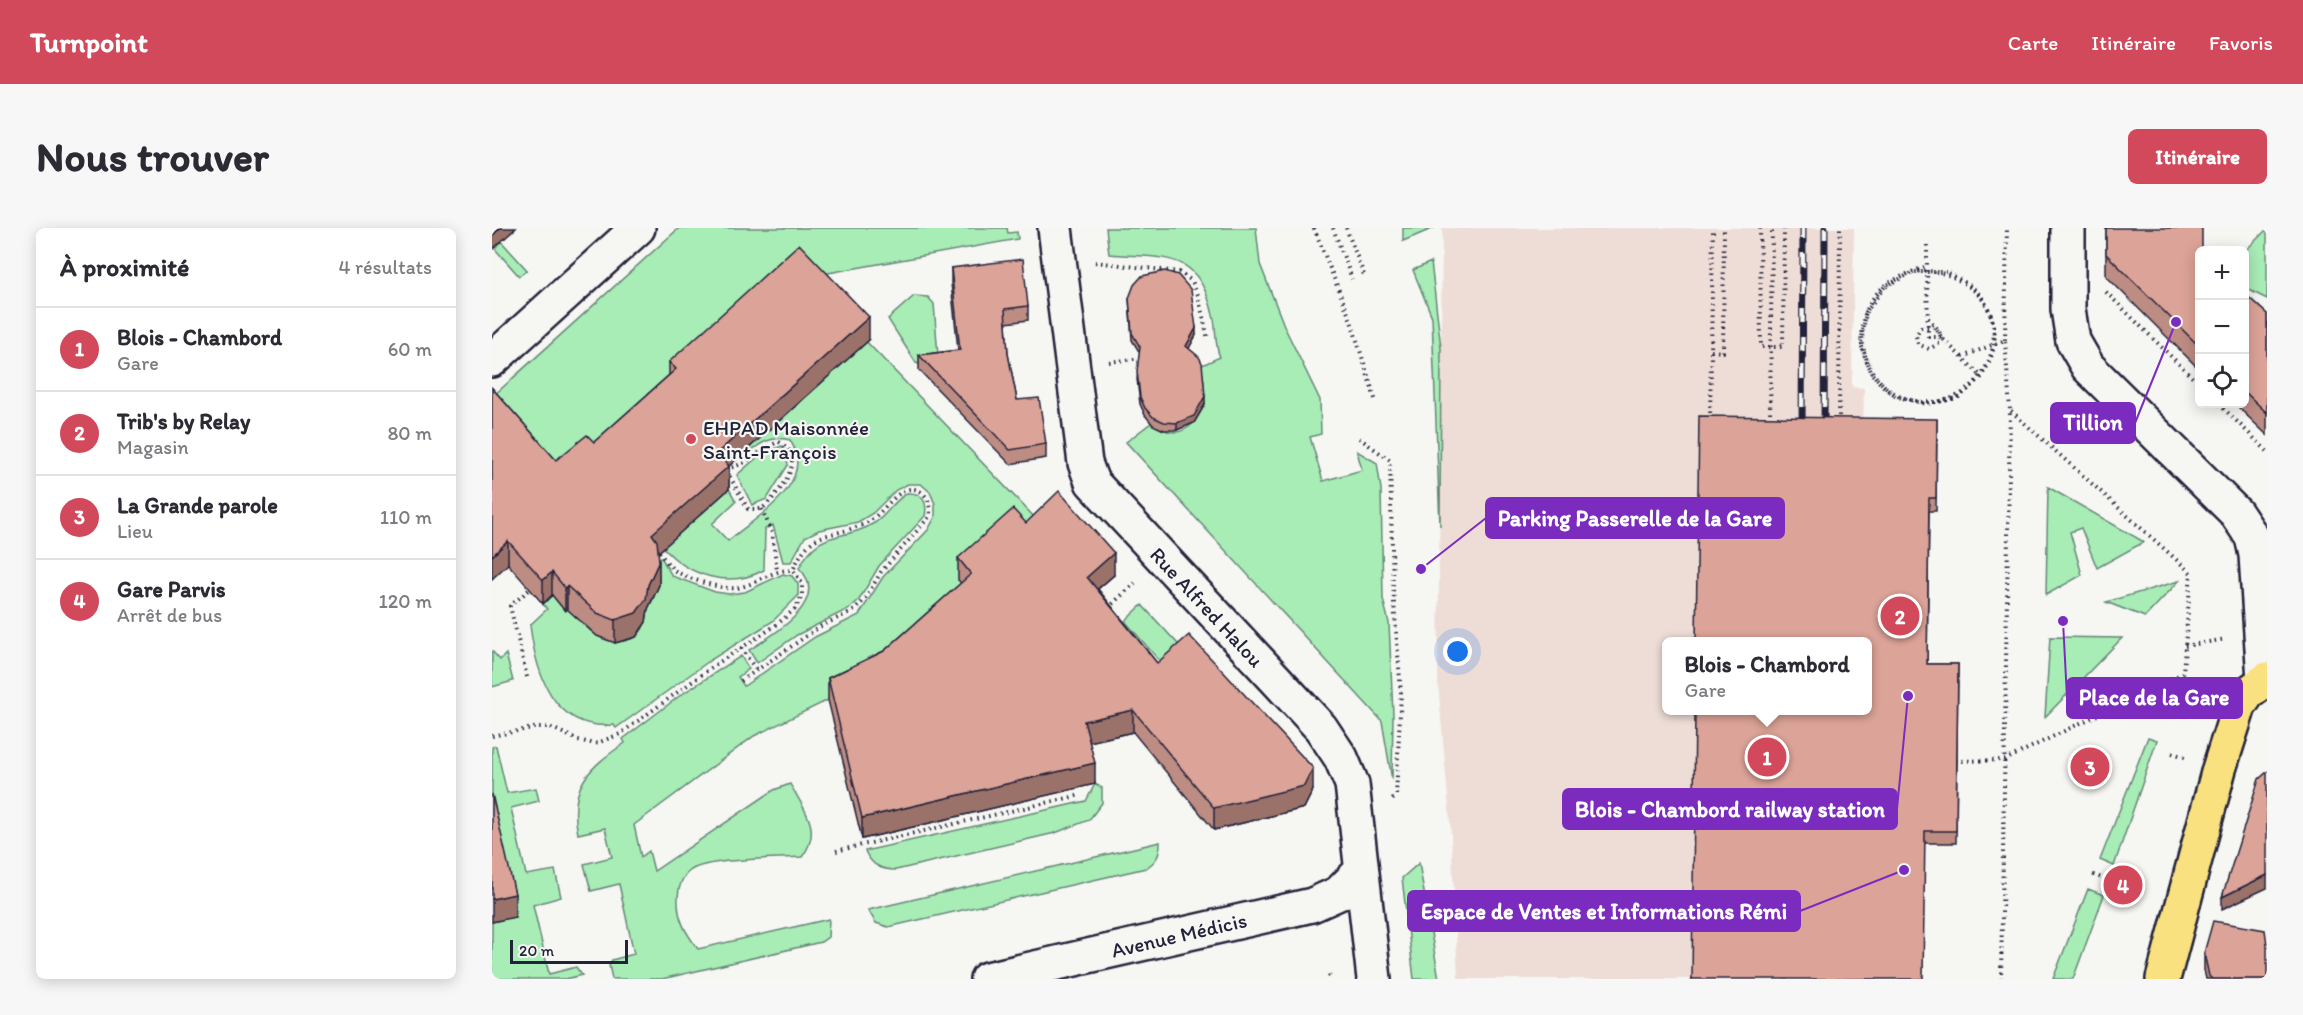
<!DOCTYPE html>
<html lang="fr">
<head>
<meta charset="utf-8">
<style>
  body { margin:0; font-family:Itim,sans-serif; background:#f7f7f7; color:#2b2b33 }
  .controls { position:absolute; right:18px; top:18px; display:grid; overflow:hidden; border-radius:9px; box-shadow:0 3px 15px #0003 }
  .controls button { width:54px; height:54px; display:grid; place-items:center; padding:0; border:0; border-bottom:2px solid #e1e1e2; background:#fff; color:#2b2b33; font:30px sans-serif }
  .scale { position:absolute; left:18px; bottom:15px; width:118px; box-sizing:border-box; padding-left:6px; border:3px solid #22223b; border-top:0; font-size:16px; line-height:21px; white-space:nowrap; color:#22223b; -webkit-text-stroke:4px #f6f6f2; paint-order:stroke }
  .you { position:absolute; left:966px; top:424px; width:21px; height:21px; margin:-15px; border:4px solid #fff; border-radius:50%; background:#1a73e8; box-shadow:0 0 0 9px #1a73e833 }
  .badge { display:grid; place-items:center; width:39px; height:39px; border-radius:50%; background:#d1495b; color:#fff; font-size:20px; font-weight:700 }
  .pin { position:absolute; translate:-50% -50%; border:3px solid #fff; box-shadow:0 2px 6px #0006 }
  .popup { position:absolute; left:1170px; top:409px; width:210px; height:78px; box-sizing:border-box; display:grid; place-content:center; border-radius:9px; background:#fff; filter:drop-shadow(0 2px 4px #0005); font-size:20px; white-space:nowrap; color:#7c7c81 }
  .popup b { font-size:22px; color:#2b2b33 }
  .popup::after { content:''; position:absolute; left:50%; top:100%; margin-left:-12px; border:12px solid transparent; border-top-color:#fff }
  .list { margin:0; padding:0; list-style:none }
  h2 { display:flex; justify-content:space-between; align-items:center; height:78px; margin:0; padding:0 24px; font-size:26px }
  h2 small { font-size:20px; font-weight:400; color:#7c7c81 }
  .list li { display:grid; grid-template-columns:39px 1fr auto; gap:18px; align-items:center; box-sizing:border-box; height:84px; padding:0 24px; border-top:2px solid #e1e1e2 }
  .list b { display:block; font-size:22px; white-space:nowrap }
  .list p { margin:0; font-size:20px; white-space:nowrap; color:#7c7c81 }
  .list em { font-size:20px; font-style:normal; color:#7c7c81 }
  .icon { flex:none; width:33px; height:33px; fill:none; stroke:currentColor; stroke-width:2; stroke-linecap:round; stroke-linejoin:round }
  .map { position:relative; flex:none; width:1775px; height:751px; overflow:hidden; border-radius:9px }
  header { display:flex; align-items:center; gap:36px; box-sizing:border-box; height:84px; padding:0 30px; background:#d1495b; color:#fff }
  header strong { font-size:28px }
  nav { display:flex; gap:33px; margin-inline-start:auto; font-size:21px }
  .intro { display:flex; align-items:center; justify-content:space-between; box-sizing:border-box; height:144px; padding:0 36px }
  h1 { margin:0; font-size:42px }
  .button { padding:15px 27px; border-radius:9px; background:#d1495b; color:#fff; font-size:21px; font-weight:700 }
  main { display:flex; gap:36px; padding:0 36px }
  aside { flex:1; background:#fff; border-radius:9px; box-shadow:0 3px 15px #0003 }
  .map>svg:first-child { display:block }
</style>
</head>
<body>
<header>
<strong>Turnpoint</strong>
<nav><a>Carte</a><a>Itinéraire</a><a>Favoris</a></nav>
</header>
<div class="intro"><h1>Nous trouver</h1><a class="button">Itinéraire</a></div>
<main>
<aside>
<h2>À proximité<small>4 résultats</small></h2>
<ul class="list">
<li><span class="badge">1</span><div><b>Blois - Chambord</b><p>Gare</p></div><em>60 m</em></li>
<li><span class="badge">2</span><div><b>Trib's by Relay</b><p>Magasin</p></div><em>80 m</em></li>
<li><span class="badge">3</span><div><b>La Grande parole</b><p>Lieu</p></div><em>110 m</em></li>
<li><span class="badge">4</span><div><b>Gare Parvis</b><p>Arrêt de bus</p></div><em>120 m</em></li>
</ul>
</aside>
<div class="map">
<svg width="1775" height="751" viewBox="0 0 1775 751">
  <rect width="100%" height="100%" fill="#f6f6f2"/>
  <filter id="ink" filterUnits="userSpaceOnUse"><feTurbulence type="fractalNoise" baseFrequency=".0167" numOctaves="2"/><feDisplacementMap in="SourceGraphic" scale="12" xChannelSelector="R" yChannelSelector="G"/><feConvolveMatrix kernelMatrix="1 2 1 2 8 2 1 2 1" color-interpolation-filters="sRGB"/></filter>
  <g filter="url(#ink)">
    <!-- built -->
    <path fill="#eeddd7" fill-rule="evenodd" d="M950,0H1362L1360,159L1372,160L1371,201L1445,203L1444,283L1437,282L1435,449H1466L1464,615L1433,614L1431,751H966L959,606L946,455ZM1174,414H1376V482H1174Z"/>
    <!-- green -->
    <path fill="#a8ecb6" stroke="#658778" stroke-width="1.5" d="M187,0H515L516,5L525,4L526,11L336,45L324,57L66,257L0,169Z
      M614,0H764L768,36L793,100L828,172L829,206L818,209L831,253L870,242L865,223L885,235L889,261L891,371L897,395L901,487L900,552L890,493L634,214L659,195C700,225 722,173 708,138L728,129C722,116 725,100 721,87C706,21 674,31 617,26Z
      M911,0H942L911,13Z
      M1775,1V71L1753,60L1752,24Z
      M0,3L35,42L27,48L3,21L5,18L0,12Z
      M939,34L949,120L948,298L940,89L921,42Z
      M422,68L436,69L442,76L446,128L433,138L424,135L396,91Z
      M370,109L546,293L479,367L392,445L262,508L142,597L149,629L157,623L162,643L282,562L298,556C312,581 331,602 310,629C285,631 218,630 199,642C190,648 186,660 186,670C185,691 194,705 206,721L337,691L336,709L329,714L170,751H120L117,737L120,732L142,726L127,656L99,663L92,636L120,629L113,600L86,606C76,559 96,540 133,515L131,511L190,466L249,428L257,441L246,449L252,458L323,409L367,387L391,349L436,302L443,289V276L438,264L429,256H416L404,262L381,285L366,294L327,302L313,309L299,334H291L281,297L273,301L272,342C237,361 196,348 171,319L237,261L244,273L220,296L236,313C263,289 326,256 298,212C278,206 265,218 249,230L247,229Z
      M290,218L294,223L296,237L275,271L260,277L245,247L269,226Z
      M1556,259L1652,314L1605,340L1589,300L1578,304L1590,347L1554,367Z
      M415,265C430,264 436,274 433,288L387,338L367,372L358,380L305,407L265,435L257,422C281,407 340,373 307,340C329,298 351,315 384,294C396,285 402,273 415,265Z
      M169,329L180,348L223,364L237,366L253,364L291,346L300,348L306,356V368L281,393L220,431L124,500L122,497C61,503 44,446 38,397L55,381L51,376L60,367L73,383L78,380C93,400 112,421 139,411C155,404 154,390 153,375L160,373C168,358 165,351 160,335Z
      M1687,353L1653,389L1614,374Z
      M650,377L697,428L678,445L633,393Z
      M1558,409L1630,410L1553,489Z
      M0,423L8,432L14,426L21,453L0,459Z
      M1656,509L1665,512L1622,638L1608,632Z
      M4,518L15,565L44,560L47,573L19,580L34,647L63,642L69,669L41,677L57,746L84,739L90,747L74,751H0V694L23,689L0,588V519Z
      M603,556L610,560V575L597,592L563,605L404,642C389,642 379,637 373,623L594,573Z
      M668,614C668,627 665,633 654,640L396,699L384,695L376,682Z
      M927,635L947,751H922L910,650Z
      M1596,661L1612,667L1581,751H1561Z"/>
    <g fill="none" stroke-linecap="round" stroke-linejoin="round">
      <defs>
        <path id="minor" d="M563,0L593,235L600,254L829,500L849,530L860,556L882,751
          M1576,0V81L1581,113L1596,139L1744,285L1760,309L1764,327L1772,452
          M0,132L146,0
          M495,751L820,677L847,665L869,643"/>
        <path id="major" d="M1671,751L1727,541L1747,478L1756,465L1775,451"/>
      </defs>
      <!-- minor casing -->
      <use href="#minor" stroke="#22223b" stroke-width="38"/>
      <!-- major casing -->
      <use href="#major" stroke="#22223b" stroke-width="38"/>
      <!-- path -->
      <path stroke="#22223b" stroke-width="4" stroke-dasharray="1.5 4.5" stroke-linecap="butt" d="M822,0L859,93L884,174
        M841,0L860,51
        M854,0L872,47
        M1268,0L1269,119H1291L1292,0
        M603,34L687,44L700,53L706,67L716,111
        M1614,64L1708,157
        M1436,90C1443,98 1451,104 1448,115L1437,121L1426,116L1424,108L1429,99H1444L1449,109L1490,149L1466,170L1434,176L1403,168L1380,146L1369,116L1374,84L1393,58L1422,44H1454
        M1436,109H1449
        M1513,112L1515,0
        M1219,123L1231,124L1232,0
        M1470,129L1513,112L1518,182L1509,751
        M617,134L650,130
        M1727,176L1775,223
        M1218,191L1221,0
        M1278,191L1280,0
        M1347,194L1348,0
        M867,210L898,232L901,362L909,465L904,568L899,573
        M287,214C318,230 286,266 270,281H256L233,240C253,240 268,220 287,214Z
        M270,281L280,305L285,342
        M616,380L643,355
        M1693,418L1734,411
        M249,420L265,443
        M35,449L18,378L38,361
        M249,453L329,398L363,382L373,371L389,344L438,288C438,278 438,271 429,264C409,250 392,287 374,295C336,313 321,297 301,342
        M0,508L46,499H58L86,512L103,516L128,506L223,437L283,398L303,381L310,368V355L301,342C279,341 265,357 244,360C230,362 193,350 182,342C176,337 171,329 167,324
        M1680,525L1693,529
        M1464,533L1513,532L1691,445L1699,345L1519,183
        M344,623L589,567
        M1601,647L1631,657
        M837,747L838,751"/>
      <!-- minor -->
      <use href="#minor" stroke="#f6f6f2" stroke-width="33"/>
      <!-- major -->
      <use href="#major" stroke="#fae180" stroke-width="33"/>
      <defs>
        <path id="rail" d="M1310,207L1311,0
          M1332,207L1333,0"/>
      </defs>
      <!-- rail casing -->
      <use href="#rail" stroke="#22223b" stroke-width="7"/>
      <!-- rail -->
      <use href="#rail" stroke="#f6f6f2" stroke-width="4.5" stroke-dasharray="14" stroke-linecap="butt"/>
      <!-- path-bridge -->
      <path stroke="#22223b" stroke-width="4" stroke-dasharray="1.5 4.5" stroke-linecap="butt" d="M1435,17V38C1422,43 1406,49 1394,57C1354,86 1367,158 1414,171C1494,193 1536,92 1470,54C1455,45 1440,41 1423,44C1417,44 1411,49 1406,51C1333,88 1378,197 1463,170C1468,168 1473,163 1477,160C1506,136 1512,87 1481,60C1474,54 1462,49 1454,44
        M1435,42L1436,109"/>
    </g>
    <!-- wall -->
    <path fill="#bd8c83" stroke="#22223b" stroke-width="1.5" d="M1614,0L1707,22V141L1614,48Z
      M459,40L536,78V92L514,95L516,126L525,172L554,216V230L518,236L427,142V127L466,122L459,55Z
      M1752,65L1775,86V207L1743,176H1752Z
      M637,70L704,107L697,120L713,176L702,195L685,202H672L661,197L653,187L648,176L645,151L648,125L640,112Z
      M377,112L237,238V261L166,324L167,357L156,381L154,394L144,409L123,415L105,408L75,381L73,383L60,367L51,376L16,336L0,160L64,232L102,214L177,147V134Z
      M1445,191L1444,283H1437L1435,436H1466L1464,615H1433L1200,751Z
      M534,295L622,347L606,361L665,435L821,562L812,580L722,602L641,504L597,514L603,556L370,611L336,472V450L392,423L469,355L466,352V330Z
      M1712,725L1775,751H1714L1712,742Z"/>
    <!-- shaded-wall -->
    <path fill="#9a726a" stroke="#22223b" stroke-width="1.5" d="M8,0H24L0,22V8Z
      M377,89V112L237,238V261L160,330V306L225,225Z
      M704,100V107L694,126V118Z
      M713,168V176L702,195L685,202V195Z
      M16,313V336L0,351V328Z
      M622,325V347L595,370V349Z
      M167,333V357L156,381L154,394L144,409L123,415V392L156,357Z
      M60,344V367L51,376V352Z
      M75,358V381L73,383V360Z
      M641,482V504L592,515V493Z
      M603,535V556L370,611V590Z
      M821,540V562L812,580L722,602V580Z
      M1775,647V660L1730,681V669Z
      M23,666V689L0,694V671Z"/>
    <!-- building -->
    <path fill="#dca398" stroke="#22223b" stroke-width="1.5" d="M0,0H8L0,8Z
      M1614,0H1710V22H1707V118L1614,26Z
      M307,16L377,89L225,225L237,238L160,306L165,313L167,333L156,357L154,371L144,385L123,392L105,385L75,358L73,360L60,344L51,352L16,313L0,328V160L64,232L95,207L102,214L184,141L177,134Z
      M531,31L536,78L513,81L516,126L525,172L547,170L554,216L518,222L427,127L468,122L459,40Z
      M673,43L686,47L699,62L704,100L694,118L707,129L710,135L713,168L702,188L685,195L672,194L661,189L653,180L648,169L645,143L648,119L640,105L637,70L642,57L650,48Z
      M1752,65L1775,86V185L1752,163Z
      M1207,188L1445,191L1444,270H1437L1435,436H1466L1464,603H1433L1431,751H1200L1203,483H1376V414H1204Z
      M567,263L622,325L595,349L665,435L697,407L821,540L812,558L722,580L641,482L592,493L603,535L370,590L336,450L392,423L479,346L466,330L521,281L534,295Z
      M1775,544V647L1730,669L1767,551Z
      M0,566L23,666L0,671Z
      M1721,693L1773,702L1775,717V751H1720L1717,748L1712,725Z"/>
  </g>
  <!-- markers -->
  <circle fill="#d1495b" stroke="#f6f6f2" stroke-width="2" cx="199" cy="211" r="6"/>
  <g text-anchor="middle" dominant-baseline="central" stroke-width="4.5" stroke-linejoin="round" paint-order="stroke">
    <!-- poi labels -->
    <g font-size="21" fill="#22223b" stroke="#f6f6f2" text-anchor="start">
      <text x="211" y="199">EHPAD Maisonnée<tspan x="211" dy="24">Saint-François</tspan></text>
    </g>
    <!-- street labels -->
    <g font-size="21" fill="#22223b" stroke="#f6f6f2">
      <text transform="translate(715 379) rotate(47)">Rue Alfred Halou</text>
      <text transform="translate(687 707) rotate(-13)">Avenue Médicis</text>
    </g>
  </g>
  <!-- callouts -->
  <path fill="none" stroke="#7b2cbf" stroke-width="2" d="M1684 94L1643 195M929 341L994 290M1571 393L1575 470M1416 468L1405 581M1412 642L1308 683"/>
  <g fill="#7b2cbf" stroke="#f6f6f2" stroke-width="2">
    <circle cx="1684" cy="94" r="6"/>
    <circle cx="929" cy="341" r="6"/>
    <circle cx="1571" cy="393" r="6"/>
    <circle cx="1416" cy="468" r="6"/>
    <circle cx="1412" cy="642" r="6"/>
  </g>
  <g fill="#7b2cbf" stroke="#7b2cbf" stroke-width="2">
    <rect x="1559" y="175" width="84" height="40" rx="6"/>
    <rect x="994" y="270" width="298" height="40" rx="6"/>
    <rect x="1575" y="450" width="175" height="40" rx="6"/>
    <rect x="1071" y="561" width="334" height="40" rx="6"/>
    <rect x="916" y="663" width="392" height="40" rx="6"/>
  </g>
  <g font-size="22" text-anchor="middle" font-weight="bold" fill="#fff">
    <text x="1601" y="202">Tillion</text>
    <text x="1143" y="298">Parking Passerelle de la Gare</text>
    <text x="1662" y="477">Place de la Gare</text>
    <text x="1238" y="589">Blois - Chambord railway station</text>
    <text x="1112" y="691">Espace de Ventes et Informations Rémi</text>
  </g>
</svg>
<div class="controls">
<button>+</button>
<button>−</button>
<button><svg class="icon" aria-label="locate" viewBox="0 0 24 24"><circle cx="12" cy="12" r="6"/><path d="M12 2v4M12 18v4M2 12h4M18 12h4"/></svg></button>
</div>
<div class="scale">20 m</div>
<div class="you"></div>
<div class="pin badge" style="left:1275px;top:529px">1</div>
<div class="popup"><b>Blois - Chambord</b>Gare</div>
<div class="pin badge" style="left:1408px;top:388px">2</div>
<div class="pin badge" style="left:1598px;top:539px">3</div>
<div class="pin badge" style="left:1631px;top:657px">4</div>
</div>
</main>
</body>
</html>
